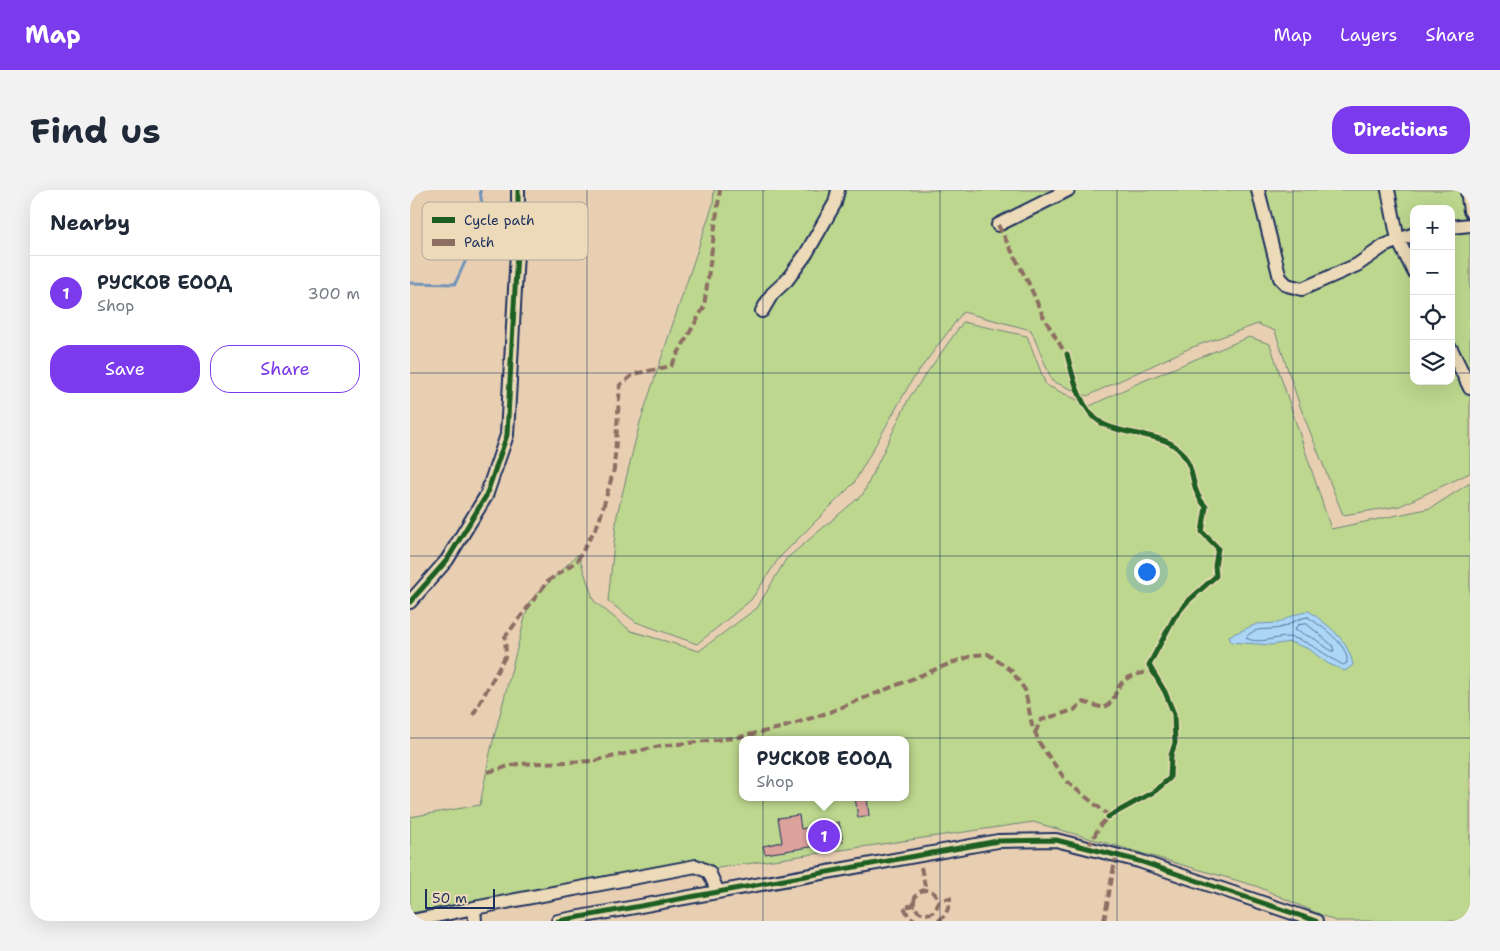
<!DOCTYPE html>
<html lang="en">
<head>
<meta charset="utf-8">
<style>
  body { margin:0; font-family:"Shantell Sans",sans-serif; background:#f2f2f3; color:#1f2937 }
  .controls { position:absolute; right:15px; top:15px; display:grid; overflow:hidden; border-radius:10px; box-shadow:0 5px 20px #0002 }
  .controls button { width:45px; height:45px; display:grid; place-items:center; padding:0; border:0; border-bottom:1px solid #e0e1e3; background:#fff; color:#1f2937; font:25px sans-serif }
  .scale { position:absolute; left:15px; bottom:12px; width:70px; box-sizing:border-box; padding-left:5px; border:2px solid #1b2f5e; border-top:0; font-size:14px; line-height:18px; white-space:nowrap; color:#1b2f5e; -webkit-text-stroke:4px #ecdab8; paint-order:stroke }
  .you { position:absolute; left:736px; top:381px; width:18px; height:18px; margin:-12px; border:4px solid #fff; border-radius:50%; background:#1a73e8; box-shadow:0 0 0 8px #1a73e833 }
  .badge { display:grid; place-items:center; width:32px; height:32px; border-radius:50%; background:#7c3aed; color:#fff; font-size:16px; font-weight:700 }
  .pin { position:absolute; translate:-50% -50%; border:2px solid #fff; box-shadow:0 1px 5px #0006 }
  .popup { position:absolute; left:329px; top:546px; width:170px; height:65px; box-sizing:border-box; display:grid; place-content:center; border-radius:10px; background:#fff; filter:drop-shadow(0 1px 4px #0005); font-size:16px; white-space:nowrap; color:#747a83 }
  .popup b { font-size:19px; color:#1f2937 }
  .popup::after { content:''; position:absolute; left:50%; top:100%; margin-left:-10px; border:10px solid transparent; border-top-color:#fff }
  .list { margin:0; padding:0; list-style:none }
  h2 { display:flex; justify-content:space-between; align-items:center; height:65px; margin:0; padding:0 20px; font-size:21px }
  h2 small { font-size:16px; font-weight:400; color:#747a83 }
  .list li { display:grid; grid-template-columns:32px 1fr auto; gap:15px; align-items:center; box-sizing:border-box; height:75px; padding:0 20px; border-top:1px solid #e0e1e3 }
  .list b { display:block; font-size:19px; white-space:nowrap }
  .list p { margin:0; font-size:16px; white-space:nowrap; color:#747a83 }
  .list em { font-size:16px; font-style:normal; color:#747a83 }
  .actions { display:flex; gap:10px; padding:15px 20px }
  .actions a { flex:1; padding:11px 0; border:1px solid #7c3aed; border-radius:20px; text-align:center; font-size:18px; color:#7c3aed }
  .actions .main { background:#7c3aed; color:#fff }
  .icon { flex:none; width:28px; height:28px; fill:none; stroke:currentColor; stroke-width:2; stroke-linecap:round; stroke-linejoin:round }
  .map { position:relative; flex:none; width:1060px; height:731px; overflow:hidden; border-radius:20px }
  header { display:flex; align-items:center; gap:30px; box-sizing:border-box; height:70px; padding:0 25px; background:#7c3aed; color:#fff }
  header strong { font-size:24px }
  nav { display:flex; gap:28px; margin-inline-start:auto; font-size:18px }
  .intro { display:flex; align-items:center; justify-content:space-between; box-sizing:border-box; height:120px; padding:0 30px }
  h1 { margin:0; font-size:35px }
  .button { padding:12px 22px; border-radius:20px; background:#7c3aed; color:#fff; font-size:18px; font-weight:700 }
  main { display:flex; gap:30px; padding:0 30px }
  aside { flex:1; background:#fff; border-radius:20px; box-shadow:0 5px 20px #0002 }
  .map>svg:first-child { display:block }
</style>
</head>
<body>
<header>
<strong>Map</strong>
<nav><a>Map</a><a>Layers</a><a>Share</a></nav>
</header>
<div class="intro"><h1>Find us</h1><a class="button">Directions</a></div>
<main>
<aside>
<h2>Nearby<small></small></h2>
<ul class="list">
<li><span class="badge">1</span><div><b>РУСКОВ ЕООД</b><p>Shop</p></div><em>300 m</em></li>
</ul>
<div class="actions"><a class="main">Save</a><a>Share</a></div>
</aside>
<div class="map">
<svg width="1060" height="731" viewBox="0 0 1060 731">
  <rect width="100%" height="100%" fill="#e9cfb2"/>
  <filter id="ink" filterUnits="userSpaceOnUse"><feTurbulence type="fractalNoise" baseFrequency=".02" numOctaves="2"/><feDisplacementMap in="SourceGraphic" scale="10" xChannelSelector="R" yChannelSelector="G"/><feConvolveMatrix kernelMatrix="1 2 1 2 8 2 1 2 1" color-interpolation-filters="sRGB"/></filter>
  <g filter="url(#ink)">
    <!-- green -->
    <path fill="#bdd78e" stroke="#6c8376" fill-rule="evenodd" d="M304,0H1060V283L990,316L933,325L891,219L865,141L848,134L780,158L677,206L642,191L621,140L553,122L502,190L444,293L369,368L341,410L287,454L226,432L198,411L207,325L230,232L303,14ZM1004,19H1041V191H1004Z
      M553,132L617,146L636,195L680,216L726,194L839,147L860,154L921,339L1021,318L1060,293V731H925L846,696L623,632L0,723V627L70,615L80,563L119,412L168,364L184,411L221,441L289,461L347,418L376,369L453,304L499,208ZM333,550H495V607H333Z"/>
    <!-- water -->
    <path fill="#abd6f6" stroke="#7193b9" d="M899,421C919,436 938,449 943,475L935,481L917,473L899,459L880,452L861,455L821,452L819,446L847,434L868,433L884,425Z"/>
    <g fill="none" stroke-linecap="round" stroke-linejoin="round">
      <!-- shore -->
      <path stroke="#55729b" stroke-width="1" d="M898,427C912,437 939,454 937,473L933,475C916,466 902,453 884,448C869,444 851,456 836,448C843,436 858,441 869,438C879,436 886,428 898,427Z
        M897,434L922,455L924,461H921L905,449L884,440L888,435Z"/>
      <!-- stream -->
      <path stroke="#7193b9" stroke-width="3" d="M0,93L45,94L74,30L70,0"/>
    </g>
    <!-- building -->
    <path fill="#dca29c" stroke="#1b2f5e" d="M445,607H457L459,626L448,628Z
      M389,625L391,639L429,632L433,652L355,664L353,656L372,652L368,628Z"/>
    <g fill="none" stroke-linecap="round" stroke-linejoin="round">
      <defs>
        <path id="minor" d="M848,0L870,88L877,95L892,99L947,75L974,56L1004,44
          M978,0L988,50L1004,82
          M1057,0L1060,21
          M588,35L658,0
          M1041,37L1060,35
          M352,121L362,104L377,90L396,64L425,13L428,0
          M1041,159L1060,198
          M0,412L37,370L76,306L97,245L108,44V0
          M2,731L64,718
          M65,731L64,718L286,676L299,682L308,702
          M148,731L588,651L646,650L729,671L906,731"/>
      </defs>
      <!-- minor casing -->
      <use href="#minor" stroke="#1b2f5e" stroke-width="16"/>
      <!-- minor -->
      <use href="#minor" stroke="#ecdab8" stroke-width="12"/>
      <!-- quiet -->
      <path stroke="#8d6e63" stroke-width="4" stroke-dasharray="8 4" stroke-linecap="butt" d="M588,35L619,94L633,126L658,168
        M63,525L96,465L95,447L138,391L167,371L189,332L204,279L210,195L224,184L261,176L294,117L310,0
        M625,543L631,530L664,520L673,512L694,518L703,511C709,487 721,485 743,481
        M78,582L107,574L183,571L250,556L325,548L374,537L417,523L544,472L565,465L578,464L601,480L615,500L622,535L630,554L657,592L696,623L698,627L689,637L678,658
        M511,677L515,696
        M504 712a12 12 0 1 1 24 0a12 12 0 1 1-24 0Z
        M505,715L494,717L498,725L506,731
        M528,731C537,725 539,718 540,708L531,710
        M694,731L706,665"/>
      <defs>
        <path id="cycleway" d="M657,164C663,187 670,221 693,234C705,240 722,243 734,245C748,248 762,251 771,262C787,280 779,299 796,317L792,342L808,358L805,376L806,386L777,412L764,428L739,475L755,502L764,524L765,553L761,565L760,588L745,601L698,627
          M0,412L37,370L76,306L97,245L108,44V0
          M148,731L588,651L646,650L729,671L906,731"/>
      </defs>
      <!-- cycleway casing -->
      <use href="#cycleway" stroke="#ecdab8" stroke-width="8"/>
      <!-- cycleway -->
      <use href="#cycleway" stroke="#1b5e20" stroke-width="5"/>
    </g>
  </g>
  <!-- grid -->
  <path fill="none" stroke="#1b2f5e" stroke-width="1" stroke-opacity="0.55" d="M177,0V731M353,0V731M530,0V731M707,0V731M883,0V731M0,183H1004M1041,183H1060M0,366H1060M0,548H1060"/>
  <!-- legend -->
  <rect x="12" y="12" width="166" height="58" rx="8" fill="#ecdab8" stroke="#ada79d" stroke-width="1"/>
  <rect x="22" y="27" width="23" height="6" fill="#1b5e20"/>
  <rect x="22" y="49" width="23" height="7" fill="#8d6e63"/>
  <g font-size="14" fill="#1b2f5e">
    <text x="54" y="35">Cycle path</text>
    <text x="54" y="57">Path</text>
  </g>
</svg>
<div class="controls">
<button>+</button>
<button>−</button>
<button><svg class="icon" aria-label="locate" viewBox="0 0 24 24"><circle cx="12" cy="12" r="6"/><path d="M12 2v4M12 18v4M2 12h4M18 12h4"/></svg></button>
<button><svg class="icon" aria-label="layers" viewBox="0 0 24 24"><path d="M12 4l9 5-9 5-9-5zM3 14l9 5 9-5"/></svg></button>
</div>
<div class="scale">50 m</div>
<div class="you"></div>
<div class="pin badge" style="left:414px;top:646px">1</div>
<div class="popup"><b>РУСКОВ ЕООД</b>Shop</div>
</div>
</main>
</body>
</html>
